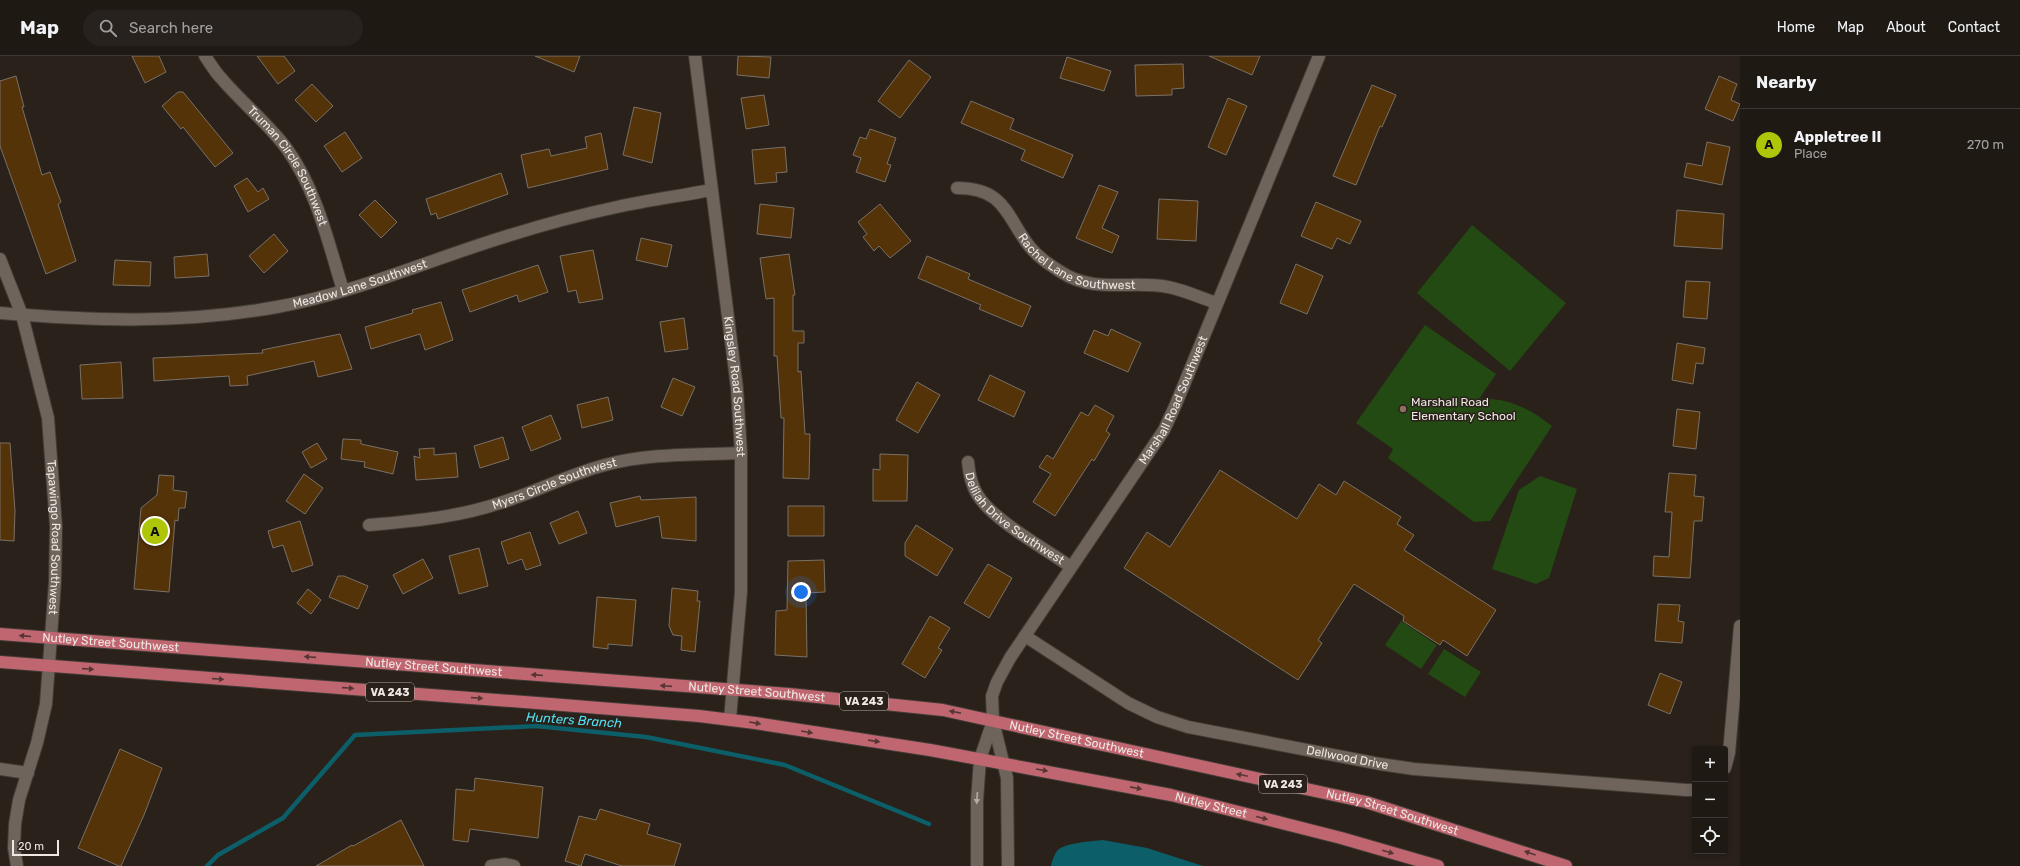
<!DOCTYPE html>
<html lang="en">
<head>
<meta charset="utf-8">
<style>
  body { margin:0; font-family:Rubik,sans-serif; background:#27221d; color:#f1f3f6 }
  .controls { position:absolute; right:12px; bottom:12px; display:grid; overflow:hidden; border-radius:4px; box-shadow:0 2px 6px #0003 }
  .controls button { width:36px; height:36px; display:grid; place-items:center; padding:0; border:0; border-bottom:1px solid #3c3834; background:#1f1914; color:#f1f3f6; font:20px sans-serif }
  .scale { position:absolute; left:12px; bottom:10px; width:47px; box-sizing:border-box; padding-left:4px; border:2px solid #eee8e3; border-top:0; font-size:11px; line-height:14px; white-space:nowrap; color:#eee8e3; -webkit-text-stroke:3px #29211a; paint-order:stroke }
  .you { position:absolute; left:801px; top:536px; width:14px; height:14px; margin:-10px; border:3px solid #fff; border-radius:50%; background:#1a73e8; box-shadow:0 0 0 6px #1a73e833 }
  .badge { display:grid; place-items:center; width:26px; height:26px; border-radius:50%; background:#aec508; color:#111; font-size:13px; font-weight:700 }
  .pin { position:absolute; translate:-50% -50%; border:2px solid #fff; box-shadow:0 1px 4px #0006 }
  .list { margin:0; padding:0; list-style:none }
  h2 { display:flex; justify-content:space-between; align-items:center; height:52px; margin:0; padding:0 16px; font-size:17px }
  h2 small { font-size:13px; font-weight:400; color:#a1a0a0 }
  .list li { display:grid; grid-template-columns:26px 1fr auto; gap:12px; align-items:center; box-sizing:border-box; height:72px; padding:0 16px; border-top:1px solid #3c3834 }
  .list b { display:block; font-size:15px; white-space:nowrap }
  .list p { margin:0; font-size:13px; white-space:nowrap; color:#a1a0a0 }
  .list em { font-size:13px; font-style:normal; color:#a1a0a0 }
  .icon { flex:none; width:22px; height:22px; fill:none; stroke:currentColor; stroke-width:2; stroke-linecap:round; stroke-linejoin:round }
  .map { position:relative; flex:none; width:1740px; height:810px; overflow:hidden }
  header { display:flex; align-items:center; gap:24px; box-sizing:border-box; height:56px; padding:0 20px; background:#1f1914; border-bottom:1px solid #3c3834 }
  header strong { font-size:19px }
  nav { display:flex; gap:22px; margin-inline-start:auto; font-size:14px }
  .search { width:280px; height:36px; background:#27221d; display:flex; align-items:center; gap:10px; box-sizing:border-box; padding:0 14px; border-radius:22px; color:#a1a0a0; font-size:15px }
  main { display:flex }
  aside { flex:1; background:#1f1914 }
  .map>svg:first-child { display:block }
</style>
</head>
<body>
<header>
<strong>Map</strong>
<div class="search"><svg class="icon" aria-label="search" viewBox="0 0 24 24"><circle cx="10" cy="10" r="6"/><path d="M15 15l6 6"/></svg>Search here</div>
<nav><a>Home</a><a>Map</a><a>About</a><a>Contact</a></nav>
</header>
<main>
<div class="map">
<svg width="1740" height="810" viewBox="0 0 1740 810">
  <rect width="100%" height="100%" fill="#29211a"/>
  <!-- green -->
  <path fill="#234a12" d="M1472,169L1566,247L1510,315L1417,237Z
    M1425,269L1496,318L1479,343C1507,341 1531,353 1552,370L1490,465L1474,466L1388,402L1393,393L1356,367Z
    M1540,420L1577,433L1549,522L1536,528L1492,513L1519,434Z
    M1401,565L1437,589L1421,613L1385,589Z
    M1444,593L1481,616L1465,641L1428,618Z"/>
  <!-- water -->
  <path fill="#0c5e68" d="M1103,784L1147,792L1203,810H1051C1052,805 1054,799 1057,795C1063,787 1093,785 1103,784Z"/>
  <g fill="none" stroke-linecap="round" stroke-linejoin="round">
    <!-- stream -->
    <path stroke="#0c5e68" stroke-width="4.5" d="M207,810L218,799L283,762L355,679L536,670L646,681L785,709L929,768"/>
  </g>
  <!-- building -->
  <path fill="#553309" stroke="#797067" d="M132,0H159L166,16L145,27Z
    M257,0H284L295,15L278,28Z
    M535,0H580L574,16Z
    M738,0L771,1L769,22L737,19Z
    M1209,0H1260L1252,19Z
    M1067,1L1111,15L1104,35L1060,22Z
    M909,4L931,21L900,62L878,45Z
    M1183,8L1184,32L1172,33V39L1136,40L1135,9Z
    M16,20L24,51H22L42,119L50,116L61,146L58,148L76,205L46,218L0,90V25Z
    M1719,20L1737,28L1731,44L1740,48L1733,65L1705,53Z
    M312,28L333,50L316,66L295,44Z
    M1372,29L1396,39L1382,71L1380,70L1356,129L1333,120Z
    M178,36H183L233,97L215,111L183,71L181,73L162,50Z
    M764,39L769,69L746,73L741,42Z
    M1228,42L1247,50L1226,99L1208,91Z
    M971,45L1014,63L1010,73L1073,99L1063,122L1021,104L1025,94L961,67Z
    M634,51L661,57L652,107L623,99Z
    M870,73L896,82L887,108L891,109L885,126L856,116L861,102L853,99L860,81L866,83Z
    M345,76L362,102L342,116L324,90Z
    M601,77L608,113L528,132L521,99L549,93L551,100L587,92L585,81Z
    M1707,86L1730,91L1722,129L1684,121L1687,107L1702,110Z
    M785,91L787,116L776,117L777,126L755,128L752,94Z
    M501,117L508,138L438,163L436,157L431,159L426,143Z
    M247,122L258,136L263,132L269,143L248,156L234,130Z
    M1099,129L1118,136L1102,172L1119,180L1112,197L1076,182Z
    M1159,143L1198,145L1196,185L1157,183Z
    M375,144L397,166L381,182L359,159Z
    M1316,146L1361,165L1350,188L1337,182L1332,193L1301,180Z
    M760,148L794,152L791,182L757,178Z
    M880,148L911,185L890,202L879,190L874,195L863,181L867,178L858,166Z
    M1677,154L1724,158L1722,193L1674,190Z
    M274,178L288,195L264,217L249,200Z
    M641,182L672,189L667,211L636,204Z
    M593,194L603,243L579,247L576,234L568,236L560,200Z
    M207,198L209,220L175,222L174,201Z
    M789,198L795,239H793V275H804V287H798V316L801,315L805,378H810L809,423L783,422L784,362H781L777,300H774V242L766,243L760,202Z
    M927,200L970,218L968,223L1031,250L1022,271L979,253L981,249L918,222Z
    M115,204L151,206L150,230L113,229Z
    M1296,208L1323,220L1307,258L1280,247Z
    M538,209L548,236L519,246L517,239L470,256L462,234Z
    M1686,225L1710,226L1707,263L1683,261Z
    M441,246L453,284L425,294L420,278L371,293L365,271L413,257L412,254Z
    M684,262L688,293L665,296L660,266Z
    M1111,273L1141,287L1128,316L1084,297L1094,274L1108,280Z
    M340,278L352,313L318,321L314,305L247,320L248,329L230,330L229,320L154,325L153,302L263,297L262,294Z
    M1677,287L1705,292L1703,308L1696,307L1693,328L1672,324Z
    M121,306L123,342L82,343L80,309Z
    M990,319L1025,336L1014,361L978,344Z
    M673,322L695,331L682,360L661,351Z
    M917,326L940,339L918,377L896,364Z
    M608,341L613,364L582,372L577,349Z
    M1095,349L1114,360L1106,375L1110,378L1094,405L1092,403L1055,460L1033,446L1051,418L1039,411L1047,399L1053,403L1081,356L1088,360Z
    M1677,353L1700,356L1696,393L1673,390Z
    M551,359L561,383L531,395L522,371Z
    M503,381L509,403L480,412L474,390Z
    M343,383L361,384V388L398,396L393,418L364,411L365,406L341,403Z
    M0,387H10L15,455L14,485L0,484Z
    M317,387L327,403L311,412L302,396Z
    M434,392V399L456,397L458,421L416,424L414,400L420,402L419,393Z
    M880,398L908,399L907,445H873V413L880,414Z
    M1220,414L1297,463L1319,428L1336,439L1344,425L1401,461L1397,468L1414,479L1404,494L1496,554L1467,600L1443,584L1440,589L1403,565L1404,560L1354,528L1318,584L1322,587L1298,624L1124,512L1147,476L1170,491Z
    M1669,417L1696,419L1694,440L1704,441L1702,465H1694L1690,522L1653,520L1654,500L1669,501L1672,456H1665Z
    M304,418L323,432L305,458L286,445Z
    M159,419L174,420L173,434L187,436L185,452H179L178,465L175,464L169,536L134,533L141,452L157,439Z
    M640,440L641,444L696,441V485L662,482L659,460L616,471L610,447Z
    M788,450H824V480H788Z
    M578,455L587,477L559,488L550,467Z
    M300,465L313,509L292,516L283,489L273,492L268,475Z
    M916,469L953,493L937,520L905,500V487Z
    M530,476L541,509L526,514L522,503L508,508L501,486Z
    M479,492L488,530L459,538L449,500Z
    M423,503L433,522L403,538L393,519Z
    M824,504L825,536L806,537L807,601L775,599L776,555L787,554L788,505Z
    M988,508L1012,522L989,562L964,547Z
    M338,520H344L368,530L358,553L329,541Z
    M672,532L698,535L697,545H700L695,596L681,594L682,580L673,579L669,570Z
    M308,533L321,544L311,558L297,547Z
    M597,541L636,544L632,590L608,588V593L593,591Z
    M1658,548L1680,549L1678,565L1684,566L1682,587L1655,585Z
    M930,560L950,572L938,592L942,594L925,622L902,608Z
    M1660,617L1682,626L1670,658L1648,649Z
    M120,693L162,712L144,759L121,810H119L78,792Z
    M475,722L543,731L538,782L470,773L468,786L453,784L456,733L474,735Z
    M600,753L650,768L647,778L681,788L674,810H622L585,798L581,810L565,805L579,760L596,764Z
    M401,764L424,810H316L352,789L353,790Z"/>
  <g fill="none" stroke-linecap="round" stroke-linejoin="round">
    <defs>
      <g id="minor">
        <path id="s1" d="M205,0C210,7 215,16 221,22C242,47 268,67 287,93C317,135 328,186 343,234"/>
        <path id="s2" d="M695,0L737,332L741,397V536L730,663"/>
        <path id="s3" d="M957,132C1006,132 1006,161 1030,191C1039,202 1050,209 1061,216C1094,238 1132,224 1168,231C1184,234 1201,242 1217,247"/>
        <path id="s4" d="M0,203L22,259L48,362L56,470L55,526L46,648L37,687L19,744L15,768L14,792L17,810"/>
        <path id="s5" d="M0,257C96,265 182,268 277,251C355,237 429,204 504,181C542,169 579,159 617,151C648,144 680,140 711,134"/>
        <path id="s6" d="M968,406C969,417 971,428 977,438C992,464 1046,493 1071,511"/>
        <path id="s7" d="M369,469C415,465 460,461 503,446C538,435 570,418 605,409C649,397 696,399 741,397"/>
        <path id="s8" d="M1025,580L1128,647L1157,661L1188,671L1380,708L1414,713L1686,734H1695"/>
        <path d="M1725,712L1729,697L1740,570"/>
        <path d="M0,713L28,717"/>
        <path d="M491,810L505,808L514,810"/>
        <path d="M977,810V745L980,703L993,665"/>
        <path id="s9" d="M1008,810L1007,722L993,665L992,640L997,626L1010,602L1164,374L1176,348L1319,0"/>
      </g>
      <g id="major">
        <path id="s10" d="M0,578L789,638L943,654L993,665L1366,746L1566,810"/>
        <path id="s11" d="M0,606L550,648L699,660L755,667L930,694L1171,739L1341,782L1438,810"/>
      </g>
    </defs>
    <!-- minor casing -->
    <use href="#minor" stroke="#423c36" stroke-width="14"/>
    <!-- major casing -->
    <use href="#major" stroke="#423c36" stroke-width="14"/>
    <!-- minor -->
    <use href="#minor" stroke="#6e645c" stroke-width="12"/>
    <!-- major -->
    <use href="#major" stroke="#c06670" stroke-width="12"/>
  </g>
  <!-- one-way arrows -->
  <defs><path id="oneway-solid" d="M-6-.8H1V-3.2L6.5 0L1 3.2V.8H-6Z"/></defs>
  <g fill="#563634">
    <use href="#oneway-solid" transform="translate(25 580) rotate(-175)"/>
    <use href="#oneway-solid" transform="translate(310 601) rotate(-176)"/>
    <use href="#oneway-solid" transform="translate(88 613) rotate(4)"/>
    <use href="#oneway-solid" transform="translate(537 619) rotate(-175)"/>
    <use href="#oneway-solid" transform="translate(218 623) rotate(4)"/>
    <use href="#oneway-solid" transform="translate(666 630) rotate(-176)"/>
    <use href="#oneway-solid" transform="translate(348 632) rotate(4)"/>
    <use href="#oneway-solid" transform="translate(477 642) rotate(4)"/>
    <use href="#oneway-solid" transform="translate(955 656) rotate(-169)"/>
    <use href="#oneway-solid" transform="translate(755 667) rotate(9)"/>
    <use href="#oneway-solid" transform="translate(807 676) rotate(10)"/>
    <use href="#oneway-solid" transform="translate(874 685) rotate(8)"/>
    <use href="#oneway-solid" transform="translate(1042 714) rotate(10)"/>
    <use href="#oneway-solid" transform="translate(1242 719) rotate(-168)"/>
    <use href="#oneway-solid" transform="translate(1136 732) rotate(11)"/>
    <use href="#oneway-solid" transform="translate(1262 762) rotate(14)"/>
    <use href="#oneway-solid" transform="translate(1388 796) rotate(16)"/>
    <use href="#oneway-solid" transform="translate(1530 797) rotate(-161)"/>
  </g>
  <use fill="#b4ada6" href="#oneway-solid" transform="translate(977 742) rotate(94)"/>
  <!-- markers -->
  <circle fill="#8d6e63" stroke="#29211a" stroke-width="1.5" cx="1403" cy="353" r="4"/>
  <g text-anchor="middle" dominant-baseline="central" stroke-width="3" stroke-linejoin="round" paint-order="stroke">
    <!-- shield labels -->
    <g fill="#29211a" stroke="#b3aca7" stroke-width="1">
      <rect x="366" y="627" width="48" height="18" rx="3"/>
      <rect x="840" y="636" width="48" height="18" rx="3"/>
      <rect x="1259" y="719" width="48" height="18" rx="3"/>
    </g>
    <g font-size="11" font-weight="bold" fill="#eee8e3">
      <text x="390" y="636">VA 243</text>
      <text x="864" y="645">VA 243</text>
      <text x="1283" y="728">VA 243</text>
    </g>
    <!-- street labels -->
    <g font-size="12" fill="#eee8e3" stroke="#29211a">
      <text stroke="none"><textPath href="#s1" startOffset="139">Truman Circle Southwest</textPath></text>
      <text stroke="none"><textPath href="#s3" startOffset="151">Rachel Lane Southwest</textPath></text>
      <text stroke="none"><textPath href="#s5" startOffset="364">Meadow Lane Southwest</textPath></text>
      <text stroke="none"><textPath href="#s2" startOffset="333">Kingsley Road Southwest</textPath></text>
      <text stroke="none"><textPath href="#s9" startOffset="520">Marshall Road Southwest</textPath></text>
      <text stroke="none"><textPath href="#s7" startOffset="191">Myers Circle Southwest</textPath></text>
      <text stroke="none"><textPath href="#s6" startOffset="77">Delilah Drive Southwest</textPath></text>
      <text stroke="none"><textPath href="#s4" startOffset="286">Tapawingo Road Southwest</textPath></text>
      <text stroke="none"><textPath href="#s10" startOffset="111">Nutley Street Southwest</textPath></text>
      <text stroke="none"><textPath href="#s10" startOffset="435">Nutley Street Southwest</textPath></text>
      <text stroke="none"><textPath href="#s10" startOffset="759">Nutley Street Southwest</textPath></text>
      <text stroke="none"><textPath href="#s10" startOffset="1083">Nutley Street Southwest</textPath></text>
      <text stroke="none"><textPath href="#s8" startOffset="350">Dellwood Drive</textPath></text>
      <text stroke="none"><textPath href="#s11" startOffset="1221">Nutley Street</textPath></text>
      <text stroke="none"><textPath href="#s10" startOffset="1407">Nutley Street Southwest</textPath></text>
    </g>
    <!-- poi labels -->
    <g font-size="12" fill="#eee8e3" stroke="#29211a" text-anchor="start">
      <text x="1411" y="346">Marshall Road<tspan x="1411" dy="14">Elementary School</tspan></text>
    </g>
    <!-- water labels -->
    <g font-size="13" font-style="italic" fill="#54dff3" stroke="#29211a">
      <text transform="translate(574 664) rotate(4)">Hunters Branch</text>
    </g>
  </g>
</svg>
<div class="controls">
<button>+</button>
<button>−</button>
<button><svg class="icon" aria-label="locate" viewBox="0 0 24 24"><circle cx="12" cy="12" r="6"/><path d="M12 2v4M12 18v4M2 12h4M18 12h4"/></svg></button>
</div>
<div class="scale">20 m</div>
<div class="you"></div>
<div class="pin badge" style="left:155px;top:475px">A</div>
</div>
<aside>
<h2>Nearby<small></small></h2>
<ul class="list">
<li><span class="badge">A</span><div><b>Appletree II</b><p>Place</p></div><em>270 m</em></li>
</ul>
</aside>
</main>
</body>
</html>
